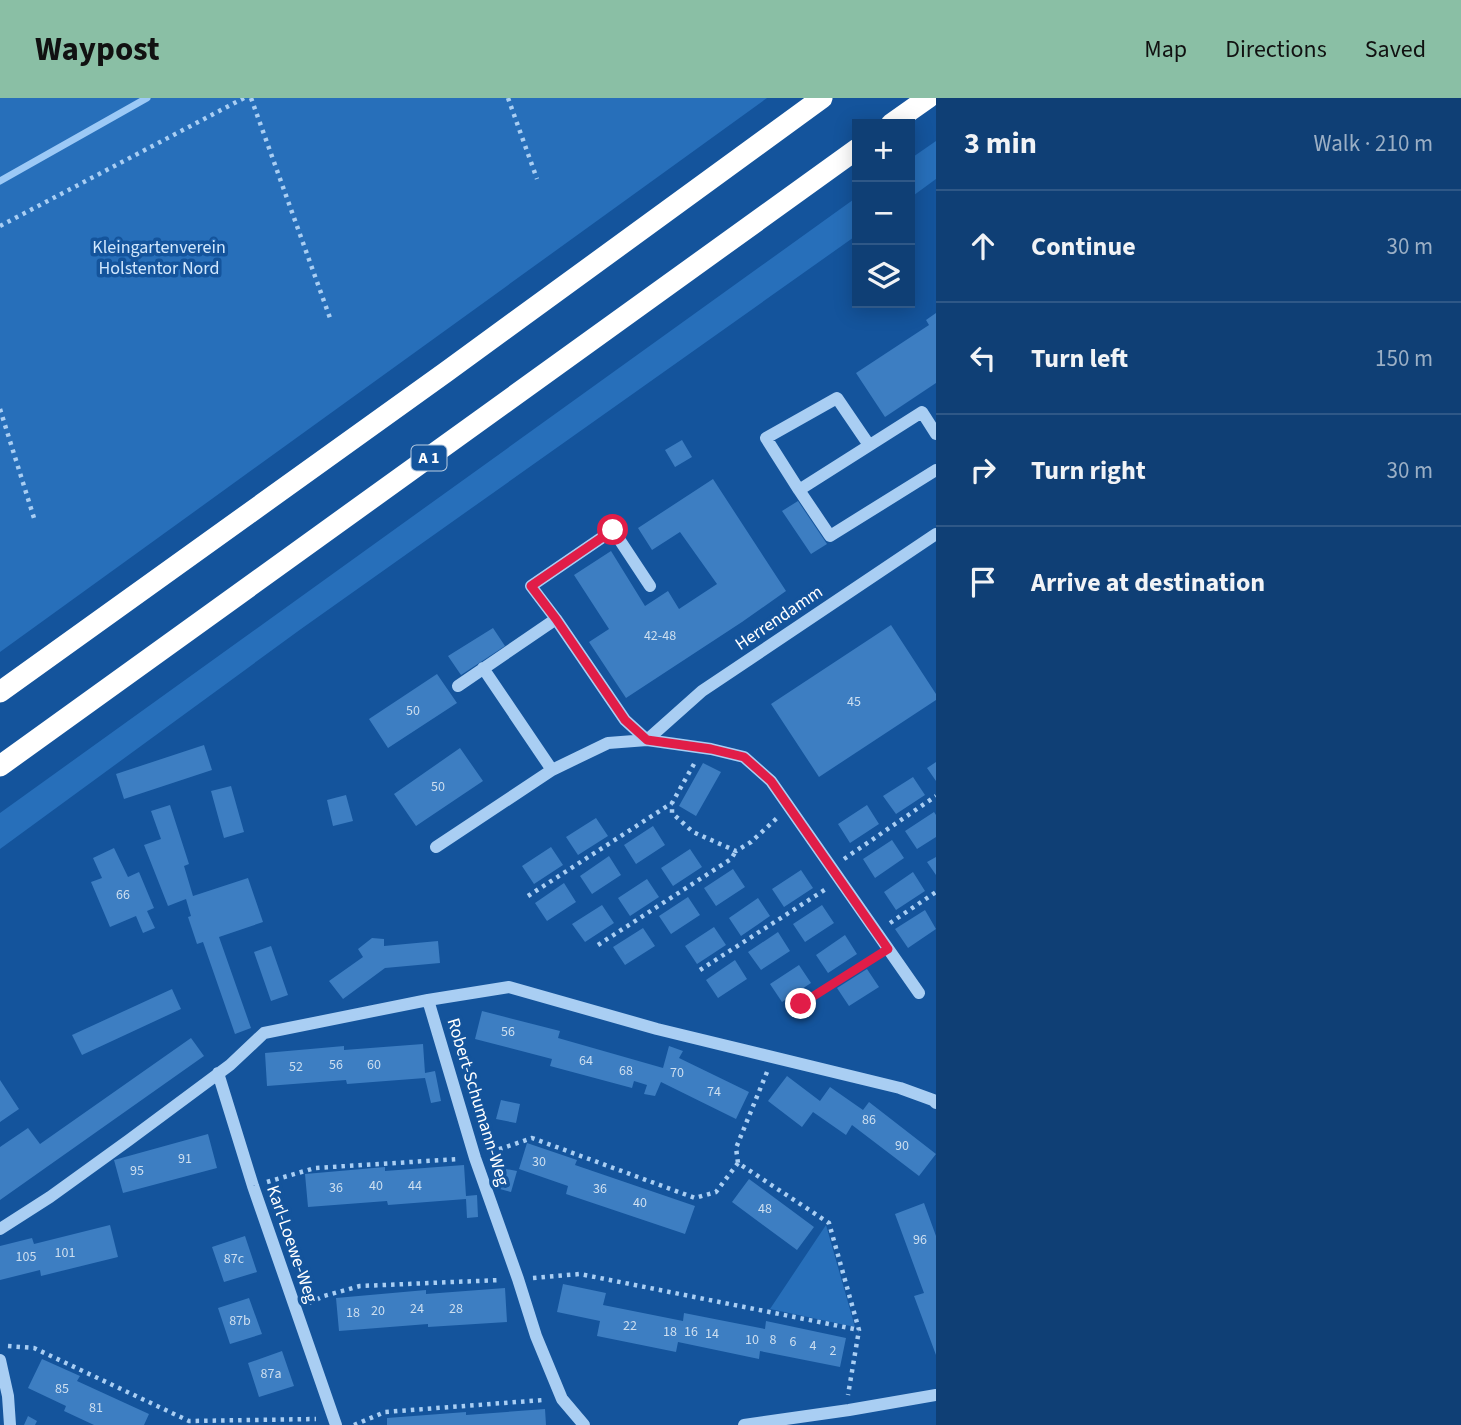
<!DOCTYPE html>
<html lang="en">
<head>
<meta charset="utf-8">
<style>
  body { margin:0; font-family:"Source Sans 3",sans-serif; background:#1d4a7d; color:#f1f3f6 }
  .controls { position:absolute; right:21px; top:21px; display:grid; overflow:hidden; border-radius:0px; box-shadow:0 4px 18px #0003 }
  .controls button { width:63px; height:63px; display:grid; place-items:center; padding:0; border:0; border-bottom:2px solid #2f5887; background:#0f3f75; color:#f1f3f6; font:35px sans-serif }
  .stop { position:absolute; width:21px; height:21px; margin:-16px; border:5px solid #e11d48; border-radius:50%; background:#fff }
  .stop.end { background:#e11d48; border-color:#fff; box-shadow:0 2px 7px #0008 }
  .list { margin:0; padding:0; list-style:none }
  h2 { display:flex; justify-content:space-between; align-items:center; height:91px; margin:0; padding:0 28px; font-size:30px }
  h2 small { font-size:23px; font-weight:400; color:#9bafc5 }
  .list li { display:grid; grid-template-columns:46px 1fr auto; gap:21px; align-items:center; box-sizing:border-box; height:112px; padding:0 28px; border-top:2px solid #2f5887 }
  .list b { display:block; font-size:26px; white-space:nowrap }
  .list em { font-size:23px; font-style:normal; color:#9bafc5 }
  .icon { flex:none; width:38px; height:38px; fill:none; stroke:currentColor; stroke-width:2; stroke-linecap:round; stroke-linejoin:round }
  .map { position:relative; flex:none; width:936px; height:1327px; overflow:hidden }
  header { display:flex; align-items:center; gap:42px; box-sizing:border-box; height:98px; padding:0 35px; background:#8abfa5; color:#111 }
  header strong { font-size:33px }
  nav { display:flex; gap:38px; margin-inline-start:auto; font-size:24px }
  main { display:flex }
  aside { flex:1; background:#0f3f75 }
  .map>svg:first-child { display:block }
</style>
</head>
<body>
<header>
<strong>Waypost</strong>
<nav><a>Map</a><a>Directions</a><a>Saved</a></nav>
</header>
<main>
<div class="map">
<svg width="936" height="1327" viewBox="0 0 936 1327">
  <rect width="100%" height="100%" fill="#14549c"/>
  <!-- green -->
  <path fill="#276fba" d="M0,0H767L0,554Z
    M936,43V81L910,100V61Z
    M857,99V137L301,531L0,751V715Z
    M826,1127L855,1229L770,1211Z"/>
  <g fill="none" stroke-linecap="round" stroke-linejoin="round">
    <!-- stream -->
    <path stroke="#9cc9f6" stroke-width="7" d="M0,83L147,0"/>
  </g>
  <!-- building -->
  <path fill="#3d7ec2" d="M936,215V285L885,319L856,275L929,227L926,222Z
    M682,342L692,359L675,369L665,352Z
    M713,381L786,493L742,524L626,600L589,544L609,531L574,477L611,453L645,508L668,493L679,511L717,486L680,434L652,452L638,430Z
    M798,403L827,446L811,456L782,413Z
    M891,527L936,596V602L819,679L771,606Z
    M493,530L505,548L461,577L448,558Z
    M437,576L457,605L388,650L369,621Z
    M204,647L212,672L124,701L116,676Z
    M460,650L483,683L416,728L394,696Z
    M936,664V683L927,670Z
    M703,665L721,674L696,718L679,708Z
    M913,679L925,697L896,716L883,698Z
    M231,688L244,734L224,740L211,693Z
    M346,697L353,723L333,728L327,702Z
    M170,707L189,766L184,768L193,798L248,780L263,824L219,839L251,930L235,936L203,844L197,846L188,819L191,818L186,801L168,808L144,747L161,741L151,713Z
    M867,707L879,726L850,745L838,726Z
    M934,714L936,717V739L917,751L905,733Z
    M596,720L608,738L578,757L566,739Z
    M653,728L665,747L636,766L624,747Z
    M892,742L904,760L875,780L863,761Z
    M551,749L563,767L534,786L522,768Z
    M114,750L128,779L139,774L154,810L147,813L155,830L143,835L136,818L110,829L91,784L102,780L93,760Z
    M690,751L702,769L673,788L661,770Z
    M609,758L621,777L592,796L580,778Z
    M936,759V777L927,764Z
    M733,771L745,789L716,808L704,790Z
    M801,772L813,790L784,809L772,791Z
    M913,774L925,793L896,812L884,794Z
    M647,781L659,799L630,818L618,800Z
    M564,785L576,804L547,823L535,805Z
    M688,799L700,817L671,836L659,818Z
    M758,800L770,818L741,838L729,820Z
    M602,807L614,825L585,844L572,826Z
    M822,807L834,825L805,844L793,826Z
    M925,812L936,831L908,850L895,831Z
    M714,829L726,847L697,866L685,848Z
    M643,830L655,848L625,867L613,849Z
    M778,834L790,853L761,872L748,854Z
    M845,837L857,856L828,875L816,857Z
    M372,840L384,841V848L438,843L440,865L385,870L343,901L329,883L363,859L358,851Z
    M271,848L288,897L271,903L254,854Z
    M735,862L747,881L718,900L706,882Z
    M799,867L811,885L782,904L770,886Z
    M867,871L879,889L849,908L837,890Z
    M172,891L181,911L82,957L72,937Z
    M482,913L560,933L558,940L663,970L669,948L683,953L679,960L749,994L736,1021L661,984L655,998L644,996L647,987L634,983L632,990L550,968L552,961L475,941Z
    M191,940L204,958L0,1102V1049L28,1030L40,1046Z
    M423,946L425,975L435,973L441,1003L431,1005L425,980L347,986L346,982L267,988L265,955L344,948V952Z
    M787,978L820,1003L830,989L863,1012L869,1004L936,1056L919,1078L852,1027L846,1037L813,1014L802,1029L768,1003Z
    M0,982L19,1011L0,1024Z
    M501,1002L520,1006L516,1025L496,1021Z
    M208,1036L217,1070L123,1095L114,1062Z
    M527,1045L577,1062L575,1067L695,1108L685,1136L566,1096L568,1088L519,1071Z
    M464,1067L466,1098L477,1097L478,1119L467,1120L466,1101L388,1107L387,1103L308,1109L305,1076L385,1069V1073Z
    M506,1071L517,1073L511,1094L500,1091Z
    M749,1081L814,1129L797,1152L732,1104Z
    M924,1105L936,1138V1257L914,1198L924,1195L895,1116Z
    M110,1127L118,1159L41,1178L40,1172L0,1182V1148L32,1140L34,1146Z
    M245,1138L257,1174L224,1184L212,1149Z
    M563,1186L606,1195L603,1207L683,1223L684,1215L765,1231L766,1223L846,1240L840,1269L760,1253L759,1261L678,1244L676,1254L597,1238L600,1223L557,1214Z
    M505,1190L507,1224L428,1229V1226L339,1233L336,1200L426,1192V1196Z
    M249,1200L262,1236L230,1246L218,1210Z
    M282,1253L294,1288L259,1299L248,1265Z
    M42,1261L80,1278L77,1283L149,1316L144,1327H94L64,1313L66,1308L28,1290Z
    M545,1311L546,1327H387V1320L466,1314V1317Z
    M28,1318L37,1323L35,1327H24Z"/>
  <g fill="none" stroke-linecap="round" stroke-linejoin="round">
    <!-- path -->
    <path stroke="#a9cef3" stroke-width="4.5" stroke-dasharray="3.5 5" stroke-linecap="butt" d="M251,0L330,220
      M508,0L537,81
      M0,128L244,0
      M0,311L34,420
      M694,666L672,705V715L693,734L736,753L751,744L777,720
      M844,761L936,698
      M528,798L672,705
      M890,825L936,794
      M598,847L731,761L736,753
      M700,872L826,791
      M801,906L874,860
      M767,974L736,1050L738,1065L829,1125L859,1232L848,1297
      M491,1054L532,1040L695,1100L716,1094L738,1065
      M267,1084L315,1070L459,1061
      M533,1180L580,1176L859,1232
      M309,1205L324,1198L360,1188L500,1182
      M8,1248L34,1250L189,1323L316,1321
      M354,1327L385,1314L543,1302"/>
    <!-- minor -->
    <path stroke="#a9cef3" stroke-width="12" d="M869,347L837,300L766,340L799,392L922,314L936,336
      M799,392L830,438L936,372
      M483,570L552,672
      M458,588L556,521
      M647,642L625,622L556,521L531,488L613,432L650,488
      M647,642L702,593L936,436
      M436,749L552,672L608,645L647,642L711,651L744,659L771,683L919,895
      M428,902L475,1060L518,1181L536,1238L562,1301L584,1327
      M218,975L253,1088L336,1327
      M0,1131L50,1099L129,1042L230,967L264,935L428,902L509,889L657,931L900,990L933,1002L936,1005
      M0,1262L8,1298L10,1327
      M744,1327L849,1312L936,1297"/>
    <!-- highway -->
    <path stroke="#fff" stroke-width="21" d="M891,26L928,0
      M0,594L446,274L822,0
      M0,668L857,51"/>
  </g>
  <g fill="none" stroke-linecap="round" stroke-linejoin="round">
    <!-- route -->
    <path stroke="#e11d48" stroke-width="9" d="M613,432L531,488L556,521L625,622L647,642L711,651L744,659L771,683L888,851L801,906"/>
  </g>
  <g text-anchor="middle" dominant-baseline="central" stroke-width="7" stroke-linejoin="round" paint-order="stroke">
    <!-- number labels -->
    <g font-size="14" fill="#cedff0">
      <text x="660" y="538">42-48</text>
      <text x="854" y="604">45</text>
      <text x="413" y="613">50</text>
      <text x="438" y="689">50</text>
      <text x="123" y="797">66</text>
      <text x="508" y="934">56</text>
      <text x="586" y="963">64</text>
      <text x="336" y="967">56</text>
      <text x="374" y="967">60</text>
      <text x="296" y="969">52</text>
      <text x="626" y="973">68</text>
      <text x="677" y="975">70</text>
      <text x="714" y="994">74</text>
      <text x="869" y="1022">86</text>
      <text x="902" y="1048">90</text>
      <text x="185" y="1061">91</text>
      <text x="539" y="1064">30</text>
      <text x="137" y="1073">95</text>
      <text x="376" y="1088">40</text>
      <text x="415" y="1088">44</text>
      <text x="336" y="1090">36</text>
      <text x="600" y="1091">36</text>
      <text x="640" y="1105">40</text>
      <text x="765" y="1111">48</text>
      <text x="920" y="1142">96</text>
      <text x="65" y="1155">101</text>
      <text x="26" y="1159">105</text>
      <text x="234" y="1161">87c</text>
      <text x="417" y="1211">24</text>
      <text x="456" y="1211">28</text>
      <text x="378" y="1213">20</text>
      <text x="353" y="1215">18</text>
      <text x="240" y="1223">87b</text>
      <text x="630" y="1228">22</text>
      <text x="670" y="1234">18</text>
      <text x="691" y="1234">16</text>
      <text x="712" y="1236">14</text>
      <text x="752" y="1242">10</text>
      <text x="773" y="1242">8</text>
      <text x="793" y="1244">6</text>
      <text x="813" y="1248">4</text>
      <text x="833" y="1253">2</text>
      <text x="271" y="1276">87a</text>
      <text x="62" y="1291">85</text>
      <text x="96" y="1310">81</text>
    </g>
    <!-- shield labels -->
    <rect fill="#14549c" stroke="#b8cce1" stroke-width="2" x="411.5" y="347.5" width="35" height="25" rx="5"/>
    <g font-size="16" font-weight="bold" fill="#fff">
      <text x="429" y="360">A 1</text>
    </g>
    <!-- park labels -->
    <g font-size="18" fill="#d1e7fd" stroke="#14549c">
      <text x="159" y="149">Kleingartenverein<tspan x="159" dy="21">Holstentor Nord</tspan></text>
    </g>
    <!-- street labels -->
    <g font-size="18" fill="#fff" stroke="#14549c">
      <text transform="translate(779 520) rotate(-34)">Herrendamm</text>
      <text transform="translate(478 1004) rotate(73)">Robert-Schumann-Weg</text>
      <text transform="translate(292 1146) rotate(71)">Karl-Loewe-Weg</text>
    </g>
  </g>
</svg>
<div class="controls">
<button>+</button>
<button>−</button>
<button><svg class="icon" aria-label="layers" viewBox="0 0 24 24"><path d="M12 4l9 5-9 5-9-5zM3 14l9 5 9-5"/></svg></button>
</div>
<div class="stop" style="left:613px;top:432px"></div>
<div class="stop end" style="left:801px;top:906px"></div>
</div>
<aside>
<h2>3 min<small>Walk · 210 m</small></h2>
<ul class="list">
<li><svg class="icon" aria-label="ahead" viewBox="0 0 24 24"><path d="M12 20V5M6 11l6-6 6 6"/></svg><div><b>Continue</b></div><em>30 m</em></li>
<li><svg class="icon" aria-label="left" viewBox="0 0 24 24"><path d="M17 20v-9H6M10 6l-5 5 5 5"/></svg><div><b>Turn left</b></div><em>150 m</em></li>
<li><svg class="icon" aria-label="right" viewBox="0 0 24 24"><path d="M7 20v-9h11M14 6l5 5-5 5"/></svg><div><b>Turn right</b></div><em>30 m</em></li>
<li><svg class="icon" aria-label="arrive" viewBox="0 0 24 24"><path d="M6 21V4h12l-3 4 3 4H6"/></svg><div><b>Arrive at destination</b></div></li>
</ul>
</aside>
</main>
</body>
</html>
